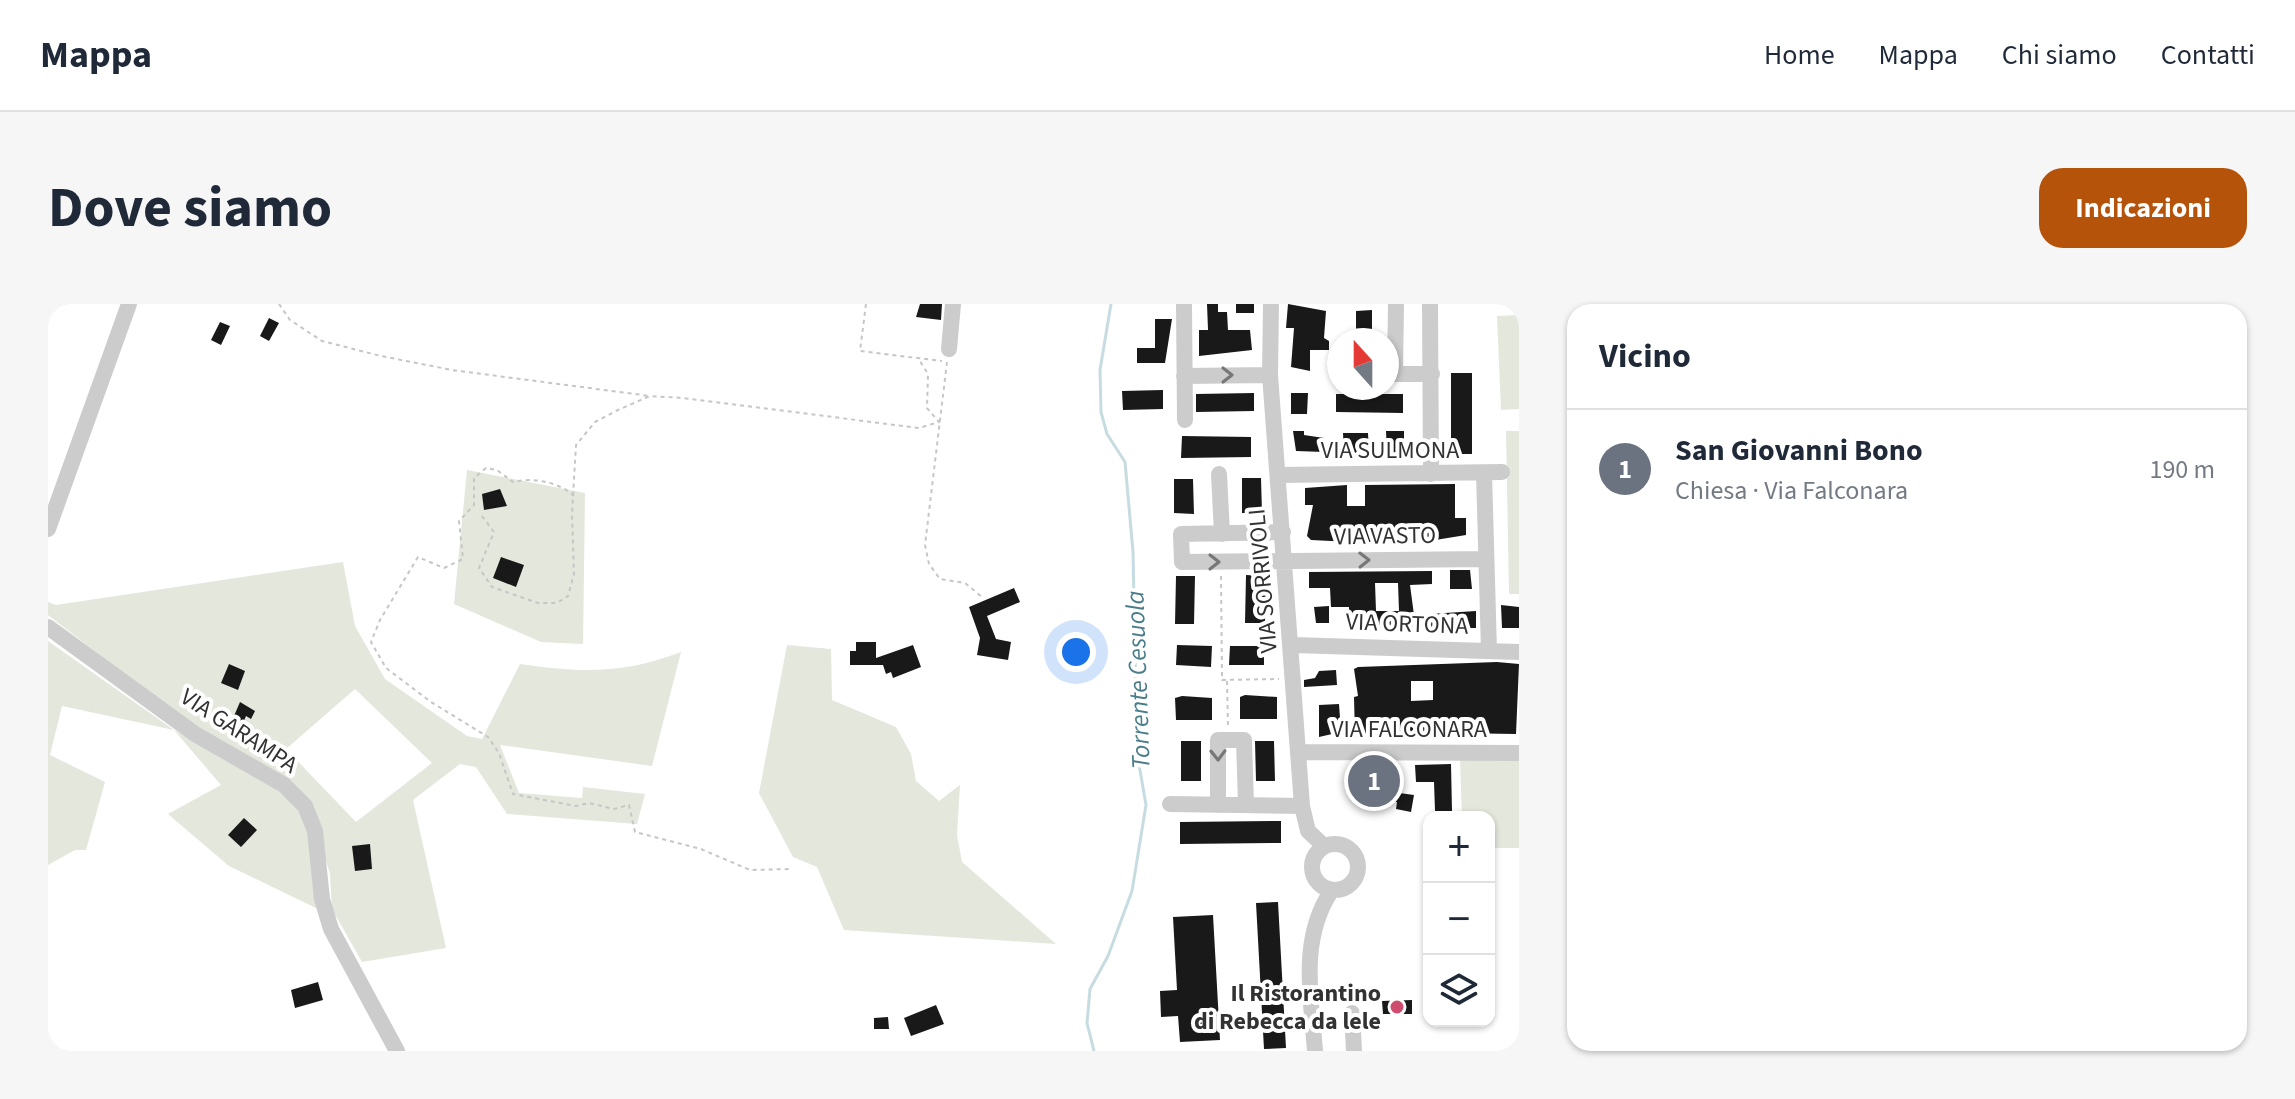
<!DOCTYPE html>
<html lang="it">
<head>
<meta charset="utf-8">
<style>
  body { margin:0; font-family:"Source Sans 3",sans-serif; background:#f6f6f7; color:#1f2937 }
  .controls { position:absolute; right:24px; bottom:24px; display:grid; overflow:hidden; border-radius:16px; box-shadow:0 2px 6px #0004 }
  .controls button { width:72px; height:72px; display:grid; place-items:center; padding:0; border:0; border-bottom:2px solid #e0e1e3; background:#fff; color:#1f2937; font:40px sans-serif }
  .compass { position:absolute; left:1279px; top:24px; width:72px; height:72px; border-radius:50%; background:#fff; box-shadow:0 2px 6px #0004; rotate:339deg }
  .you { position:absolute; left:1028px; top:348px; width:28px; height:28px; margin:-20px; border:6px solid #fff; border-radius:50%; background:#1a73e8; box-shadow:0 0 0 12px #1a73e833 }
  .badge { display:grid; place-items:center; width:52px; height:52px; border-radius:50%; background:#b45309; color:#fff; font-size:26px; font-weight:700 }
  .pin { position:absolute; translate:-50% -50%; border:4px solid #fff; box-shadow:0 2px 8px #0006 }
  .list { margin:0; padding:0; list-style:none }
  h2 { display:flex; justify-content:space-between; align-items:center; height:104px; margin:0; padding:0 32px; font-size:34px }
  h2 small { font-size:26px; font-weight:400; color:#747a83 }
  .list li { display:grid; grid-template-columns:52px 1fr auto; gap:24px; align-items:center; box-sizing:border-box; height:120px; padding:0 32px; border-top:2px solid #e0e1e3 }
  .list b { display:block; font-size:30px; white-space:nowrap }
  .list p { margin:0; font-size:26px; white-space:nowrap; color:#747a83 }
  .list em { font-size:26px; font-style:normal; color:#747a83 }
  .icon { flex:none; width:44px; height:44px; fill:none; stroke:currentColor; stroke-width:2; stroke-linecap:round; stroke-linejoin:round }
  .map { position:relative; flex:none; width:1471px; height:747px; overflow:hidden; border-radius:24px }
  header { display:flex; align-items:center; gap:48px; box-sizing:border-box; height:112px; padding:0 40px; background:#fff; border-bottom:2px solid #e0e1e3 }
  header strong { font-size:38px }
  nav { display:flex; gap:44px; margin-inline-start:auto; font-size:28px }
  .intro { display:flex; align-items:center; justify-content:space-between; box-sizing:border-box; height:192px; padding:0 48px }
  h1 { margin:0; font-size:56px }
  .button { padding:20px 36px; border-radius:24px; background:#b45309; color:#fff; font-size:28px; font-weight:700 }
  main { display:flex; gap:48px; padding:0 48px }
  aside { flex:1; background:#fff; border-radius:24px; box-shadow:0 2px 6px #0004 }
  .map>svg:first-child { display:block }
</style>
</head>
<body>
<header>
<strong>Mappa</strong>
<nav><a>Home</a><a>Mappa</a><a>Chi siamo</a><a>Contatti</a></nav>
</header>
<div class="intro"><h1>Dove siamo</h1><a class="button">Indicazioni</a></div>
<main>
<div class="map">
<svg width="1471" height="747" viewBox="0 0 1471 747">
  <rect width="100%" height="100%" fill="#fff"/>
  <!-- green -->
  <path fill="#e3e7dc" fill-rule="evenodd" d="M1471,11V105L1453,106L1449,12Z
    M1458,127H1471V290H1461Z
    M419,166L537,189L535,340L493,338L406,300Z
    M295,258L307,322L337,375L419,432L434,435L472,360C532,369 576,370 633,348L604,462L452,441L471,489L534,494L535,483L597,490L589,520L459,510L428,463L412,460L365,496L398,644L314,658L284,605L282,570L261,497L150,427L0,311V298L8,301ZM307,385L384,459L308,518L238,445Z
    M0,337L126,426L216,476L248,501L261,530L272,606L181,562L120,510L173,481L126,426L14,402L2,451L57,478L38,546H27L0,561Z
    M739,341L783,345L784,396L848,423L863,450L868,477L891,497L912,481L909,531L914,558L1008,640L796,626L769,563L745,553L711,489Z
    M1412,456H1471V544H1441V513H1414Z"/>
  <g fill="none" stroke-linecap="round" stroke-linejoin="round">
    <!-- stream -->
    <path stroke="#c7dce1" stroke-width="3" d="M1046,747L1039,719L1042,685L1060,652L1084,587L1098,501L1089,449L1085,248L1077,158L1059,130L1053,108L1052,66L1063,0"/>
  </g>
  <!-- building -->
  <path fill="#191919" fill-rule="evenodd" d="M872,0H894L893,16L868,13Z
    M1159,0H1170V8H1179L1180,26H1202L1204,46L1151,52V26H1160Z
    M1188,0H1206V9H1188Z
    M1240,0L1278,7L1276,34L1281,37V46H1262V67L1243,63L1246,24H1238Z
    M1324,6V27H1308V7Z
    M221,14L231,19L221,37L212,32Z
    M1107,15H1124L1117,59H1089V44H1107Z
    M172,18L182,22L173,41L163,36Z
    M1403,69H1424V150H1403Z
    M1115,86V105L1075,106L1074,87Z
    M1206,89V107L1148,108V90Z
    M1243,89H1260L1259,110H1243Z
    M1288,90H1355V109L1288,108Z
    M1245,127H1256V131L1276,134V148L1248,147Z
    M1338,127H1356V150H1339Z
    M1295,129H1320L1321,149L1296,150Z
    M1134,132L1203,133V153L1133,154Z
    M1194,174H1213L1214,209H1194Z
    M1126,175H1145L1146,210L1126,209Z
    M1407,180V214H1418V231L1375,238H1303L1263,236L1259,232L1265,201H1257V184L1299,181V202H1317V181Z
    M452,185L459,202L436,206L434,190Z
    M453,253L476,261L468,283L445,274Z
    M1402,266H1422L1424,285H1402Z
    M1384,267V280L1362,281L1366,311L1428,307V324L1301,326V303H1283L1282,284H1261V268ZM1327,279H1350L1351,307H1328Z
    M1198,271L1218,272L1217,319H1197Z
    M1128,272H1147L1146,320H1127Z
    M966,284L972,298L939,312L948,335L963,338L960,356L929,351L932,334L921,303Z
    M1453,301L1471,303V324H1454Z
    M1281,302V319H1268L1266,303Z
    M808,338H828V354L865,341L873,363L845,374L843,368L838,370L835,361H802V347H808Z
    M1129,341L1164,342L1163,363L1128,361Z
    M1182,342H1216V361H1181Z
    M1449,358L1471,360L1468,430L1338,428V431L1307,433L1306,393L1310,392L1306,365L1310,363ZM1363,377H1385V396L1363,397Z
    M181,360L197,367L190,386L173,379Z
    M1288,366L1289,381L1256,383V376L1267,374L1271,367Z
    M1197,391L1229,393V415H1192V393Z
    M1134,392L1164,394V416H1128L1127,394Z
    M192,398L207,407L203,415L198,412L190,431L180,426Z
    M1291,400L1293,428L1271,433V401Z
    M1133,437H1153V477H1133Z
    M1207,437H1226L1227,477H1208Z
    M1403,460L1404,507H1387L1386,478H1368L1367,461Z
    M1308,463L1338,468L1346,476L1344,488L1366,491L1363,508L1348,505L1349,498L1334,495L1335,489L1305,484Z
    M196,514L209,526L193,543L180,531Z
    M1233,517V539L1132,540V518Z
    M322,540L324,565L307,567L304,542Z
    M1230,598L1238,744L1216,745L1208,599Z
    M1165,611L1172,736L1132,738L1130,712L1113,713L1112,687L1129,686L1125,613Z
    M270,678L275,696L247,704L243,686Z
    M1364,696V710H1335L1334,697Z
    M888,701L896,720L863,732L856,714Z
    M840,713L841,725H826V714Z"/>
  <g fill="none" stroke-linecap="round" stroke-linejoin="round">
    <!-- path -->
    <path stroke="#c6c6c6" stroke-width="2" stroke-dasharray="4 4" stroke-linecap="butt" d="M231,0L242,16L274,37L333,52L404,66L602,92
      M818,0L812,47L894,57
      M899,58L877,241L881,260L892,275L917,279L934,293
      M526,192C511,178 485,173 465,178L449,166L438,164L426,174V201L411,217L415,255L396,264L370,253L332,316L323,338L338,364L383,398L440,433L451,449L465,490L528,502L541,499L566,505L581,501L587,528L653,545L702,566L743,565
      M434,212L446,228L431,264L444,283L490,299H509L520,292L526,270L524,210L528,141L547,118L570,106L602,92L635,94L871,124L891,118L879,104L880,70L870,54
      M1173,272L1174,376L1231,375
      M1179,377L1180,423"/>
    <!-- minor -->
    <path stroke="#ccc" stroke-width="16" d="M1136,0L1137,116
      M1223,0L1222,71L1254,502L1260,527L1276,542
      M1348,0L1347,70H1384
      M1382,0L1383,170
      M901,45L905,0
      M1136,72L1222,71
      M1436,169L1441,347
      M1171,170L1174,230
      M1231,171L1454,168
      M0,225L81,0
      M1235,228L1133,230L1134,258L1437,255
      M0,323L147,430L236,481L257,502L267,527L274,595L283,625L349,747
      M1245,341L1471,348
      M1252,448L1471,449
      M1122,500L1254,502
      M1170,501V436H1196L1198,501
      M1264 563a23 23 0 1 1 46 0a23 23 0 1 1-46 0Z
      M1304,709L1306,747
      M1267,747C1263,693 1251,634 1284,586"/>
  </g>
  <!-- one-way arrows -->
  <defs><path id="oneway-chevron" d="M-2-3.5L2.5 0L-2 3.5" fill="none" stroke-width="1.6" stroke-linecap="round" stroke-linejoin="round" transform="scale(2)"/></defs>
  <g stroke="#777">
    <use href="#oneway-chevron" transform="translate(1179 71)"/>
    <use href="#oneway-chevron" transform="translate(1316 256) rotate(-1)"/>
    <use href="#oneway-chevron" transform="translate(1166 258)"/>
    <use href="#oneway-chevron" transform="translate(1170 451) rotate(89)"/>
  </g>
  <!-- markers -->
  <circle fill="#d04c6e" stroke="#fff" stroke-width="3" cx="1349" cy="703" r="8"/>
  <g text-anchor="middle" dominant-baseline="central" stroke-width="8" stroke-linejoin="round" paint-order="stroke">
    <!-- street labels -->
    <g font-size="24" fill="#323232" stroke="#fff">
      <text x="1342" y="146">VIA SULMONA</text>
      <text transform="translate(1337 232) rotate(-1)">VIA VASTO</text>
      <text transform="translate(1215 277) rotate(-95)">VIA SORRIVOLI</text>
      <text transform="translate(1359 320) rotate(2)">VIA ORTONA</text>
      <text x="1361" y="425">VIA FALCONARA</text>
      <text transform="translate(191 427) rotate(33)">VIA GARAMPA</text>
    </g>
    <!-- poi labels -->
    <g font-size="24" font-weight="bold" fill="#323232" stroke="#fff" text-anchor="end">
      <text x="1333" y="689">Il Ristorantino<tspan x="1333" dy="28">di Rebecca da lele</tspan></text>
    </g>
    <!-- water labels -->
    <g font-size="26" font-style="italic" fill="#497d8a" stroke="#fff">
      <text transform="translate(1090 376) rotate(-92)">Torrente Cesuola</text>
    </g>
  </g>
</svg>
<div class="controls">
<button>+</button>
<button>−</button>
<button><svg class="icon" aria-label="layers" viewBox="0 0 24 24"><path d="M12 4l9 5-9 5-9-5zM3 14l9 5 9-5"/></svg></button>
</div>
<svg class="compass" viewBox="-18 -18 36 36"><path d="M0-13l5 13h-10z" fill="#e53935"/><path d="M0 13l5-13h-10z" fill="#747a83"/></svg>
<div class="you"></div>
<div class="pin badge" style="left:1326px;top:477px;background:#6b7280">1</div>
</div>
<aside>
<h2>Vicino<small></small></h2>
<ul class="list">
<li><span class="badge" style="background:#6b7280">1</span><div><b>San Giovanni Bono</b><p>Chiesa · Via Falconara</p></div><em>190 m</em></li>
</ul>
</aside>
</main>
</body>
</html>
